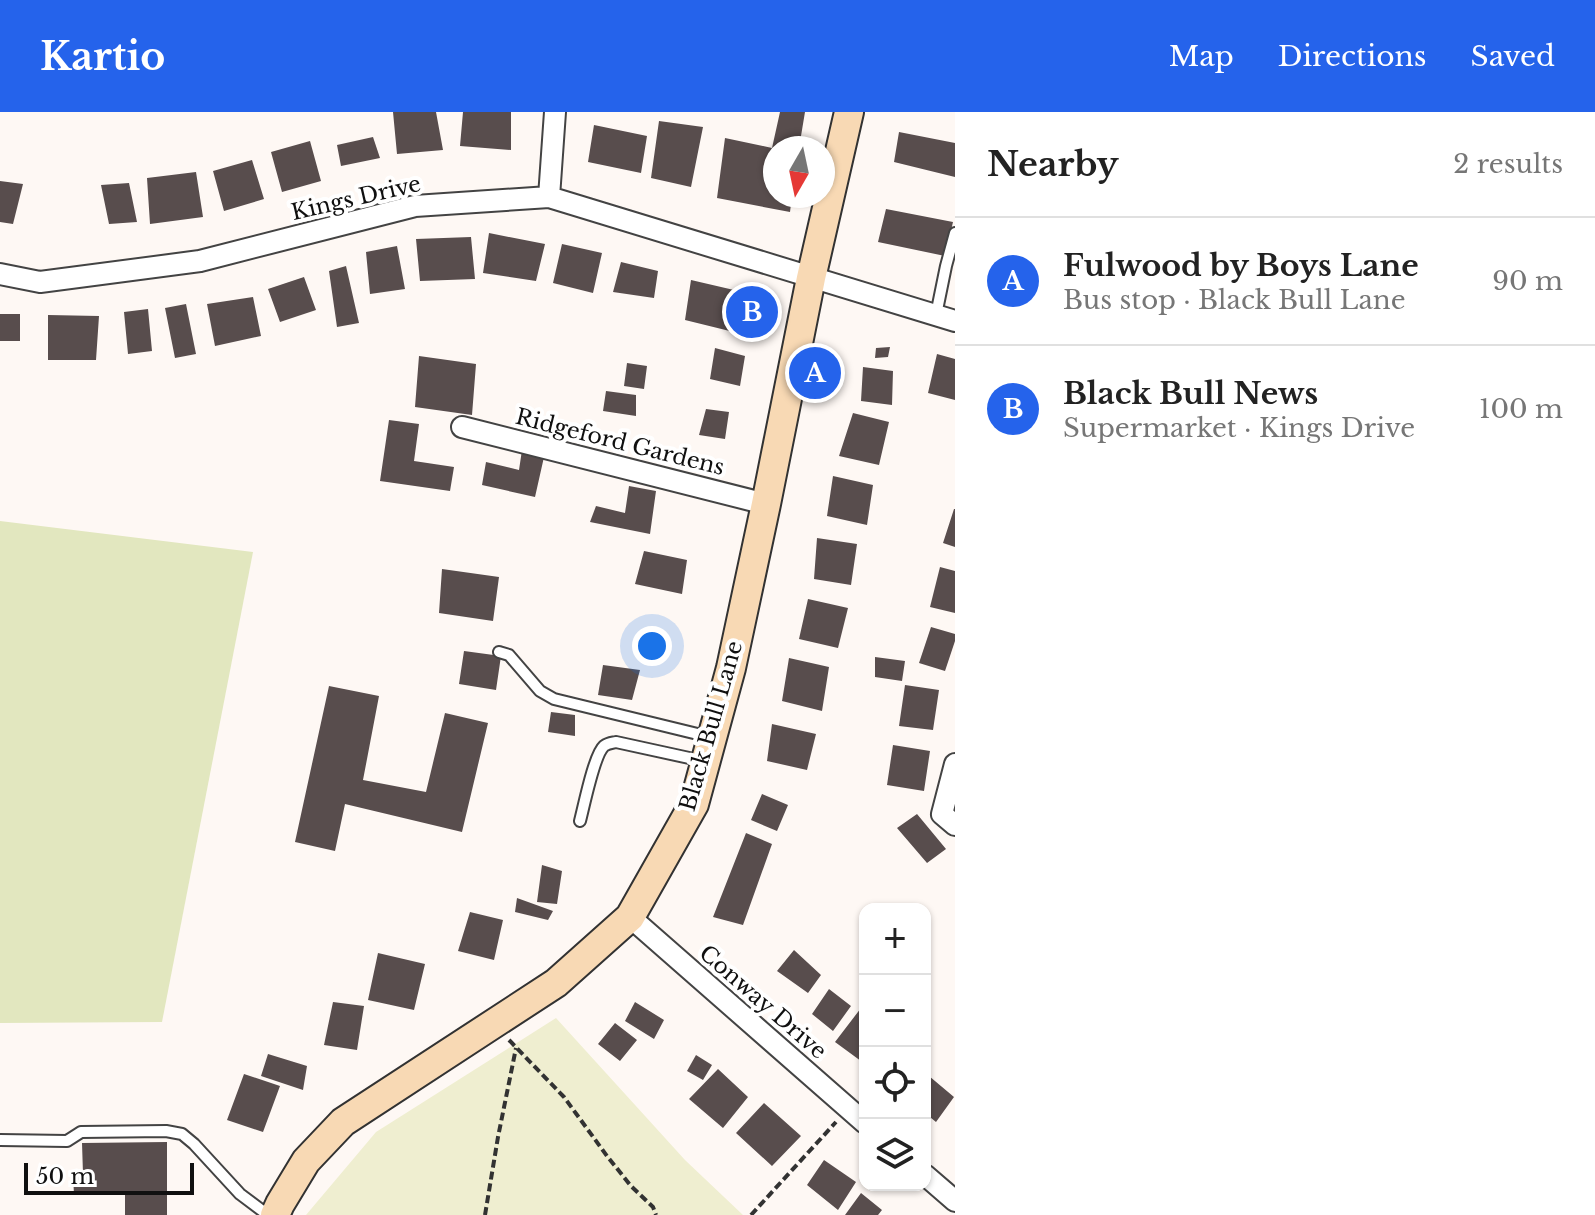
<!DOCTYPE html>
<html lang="en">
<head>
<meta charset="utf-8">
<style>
  body { margin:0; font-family:"Libre Baskerville",serif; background:#f2f2f2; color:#222 }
  .controls { position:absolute; right:24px; bottom:24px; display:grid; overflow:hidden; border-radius:16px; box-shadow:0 2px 6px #0004 }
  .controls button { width:72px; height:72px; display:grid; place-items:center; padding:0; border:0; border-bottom:2px solid #e0e0e0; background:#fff; color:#222; font:40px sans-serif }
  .compass { position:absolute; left:763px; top:24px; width:72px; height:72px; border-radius:50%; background:#fff; box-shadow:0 2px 6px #0004; rotate:189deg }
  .scale { position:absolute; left:24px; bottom:20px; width:170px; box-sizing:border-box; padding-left:8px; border:4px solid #101010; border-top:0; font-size:22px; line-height:28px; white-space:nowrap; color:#101010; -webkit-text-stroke:6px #fff; paint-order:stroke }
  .you { position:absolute; left:652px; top:534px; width:28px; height:28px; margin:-20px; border:6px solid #fff; border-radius:50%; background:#1a73e8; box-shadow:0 0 0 12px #1a73e833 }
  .badge { display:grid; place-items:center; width:52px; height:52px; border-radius:50%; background:#2563eb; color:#fff; font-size:26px; font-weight:700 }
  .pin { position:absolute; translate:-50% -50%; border:4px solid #fff; box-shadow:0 2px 8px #0006 }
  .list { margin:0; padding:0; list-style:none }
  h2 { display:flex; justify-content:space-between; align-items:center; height:104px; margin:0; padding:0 32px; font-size:34px }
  h2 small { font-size:26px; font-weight:400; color:#767676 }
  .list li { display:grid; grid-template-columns:52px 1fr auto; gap:24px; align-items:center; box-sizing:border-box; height:128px; padding:0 32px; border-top:2px solid #e0e0e0 }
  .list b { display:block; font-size:30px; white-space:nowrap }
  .list p { margin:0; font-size:26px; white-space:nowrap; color:#767676 }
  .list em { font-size:26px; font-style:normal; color:#767676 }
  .icon { flex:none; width:44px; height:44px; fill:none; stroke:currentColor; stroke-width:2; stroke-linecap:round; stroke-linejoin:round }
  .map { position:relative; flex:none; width:955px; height:1103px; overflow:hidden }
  header { display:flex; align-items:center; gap:48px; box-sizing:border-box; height:112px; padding:0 40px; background:#2563eb; color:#fff }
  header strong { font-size:38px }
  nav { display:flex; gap:44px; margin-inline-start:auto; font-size:28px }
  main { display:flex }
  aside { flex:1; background:#fff }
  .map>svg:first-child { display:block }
</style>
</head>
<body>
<header>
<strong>Kartio</strong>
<nav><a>Map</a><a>Directions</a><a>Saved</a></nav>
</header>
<main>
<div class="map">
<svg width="955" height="1103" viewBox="0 0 955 1103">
  <rect width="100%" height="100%" fill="#fef8f4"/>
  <!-- green -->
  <path fill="#e2e7bf" d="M0,409L253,440L162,910L0,911Z"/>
  <!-- pitch -->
  <path fill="#efeed0" d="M556,906L685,1048L743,1103H306L376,1020Z"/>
  <!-- building -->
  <path fill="#584d4d" d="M393,0H436L443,38L397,42Z
    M463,0H511V38L460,34Z
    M780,0H805L799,36H775V84H792L790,100L717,86L725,26L772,36Z
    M659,9L703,15L691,75L651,66Z
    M594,13L647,24L641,61L588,50Z
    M899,20L955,31V65L894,50Z
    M373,25L380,46L341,54L337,33Z
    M310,29L321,69L282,80L271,40Z
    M252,48L264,87L224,99L213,59Z
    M196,60L203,105L150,112L147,66Z
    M0,69L23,72L13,112L0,110Z
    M129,71L137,110L109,112L101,73Z
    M886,97L953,110L945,144L878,130Z
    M489,121L545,132L536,169L483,161Z
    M471,125L475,167L420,169L416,127Z
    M562,132L602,141L593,181L553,171Z
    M397,134L405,177L370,182L366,140Z
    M621,150L658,159L654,186L613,180Z
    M346,154L359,211L337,215L329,159Z
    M304,165L316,198L280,210L268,177Z
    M691,168L764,185L754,225L685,208Z
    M253,185L261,224L215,234L207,192Z
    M186,192L196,242L175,246L165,196Z
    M148,197L152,239L128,242L124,200Z
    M0,202H20V229H0Z
    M48,203L99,204L96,248H48Z
    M890,235L888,245L875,246L876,236Z
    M715,236L745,244L740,274L710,267Z
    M937,242L955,247V288L928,281Z
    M419,244L476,252L472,303L415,295Z
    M627,251L647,254L644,277L624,274Z
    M863,255L893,259L892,293L861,289Z
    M606,279L636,283V304L603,299Z
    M706,297L729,300L725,327L699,323Z
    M853,301L889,310L879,353L839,344Z
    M389,308L419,312L414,349L454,355L450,379L380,369Z
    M522,338L544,345L535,385L482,373L486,350L519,358Z
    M833,364L873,373L867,413L827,404Z
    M629,374L656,379L650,422L590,410L596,394L625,401Z
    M954,397H955V435L943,431Z
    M817,426L857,432L851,473L814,467Z
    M644,439L687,448L682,482L635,472Z
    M940,455L955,459V501L930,495Z
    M442,457L499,465L493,509L439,501Z
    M808,487L848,496L838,536L799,527Z
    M931,515L955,522V529L945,559L919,551Z
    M464,539L501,544L496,578L459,572Z
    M875,545L905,549L902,569L875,565Z
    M789,546L829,555L822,599L782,589Z
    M603,553L640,558L632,588L598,583Z
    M905,573L939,578L933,618L899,614Z
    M329,574L379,584L363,668L426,680L445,601L488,611L462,720L345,692L335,739L295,730Z
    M551,600L575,603V624L548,620Z
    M772,612L816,622L807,658L767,649Z
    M893,633L930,639L924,679L887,673Z
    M762,682L788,693L777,719L751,708Z
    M917,702L946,737L927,751L897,716Z
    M746,721L772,732L743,813L713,805Z
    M542,753L562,759L557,792L537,790Z
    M517,786L553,799L548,808L515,800Z
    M470,800L503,808L494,848L458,839Z
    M794,838L821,863L808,881L777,859Z
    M378,841L425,852L414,898L368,888Z
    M829,877L851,894L833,919L812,902Z
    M333,890L364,894L357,938L324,933Z
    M635,890L664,908L654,927L625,909Z
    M861,896L865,899V952L835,930Z
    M615,911L637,928L620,949L598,932Z
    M268,942L307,954L303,978L261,964Z
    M696,943L712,953L703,968L687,959Z
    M718,957L748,985L723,1016L689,987Z
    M244,962L280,974L263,1020L227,1008Z
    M929,964L954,985L936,1010L925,1001V969Z
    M764,991L801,1024L772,1054L736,1021Z
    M167,1030V1103H125V1083H74L73,1062H83L82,1031Z
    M824,1048L856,1070L838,1098L807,1073Z
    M861,1081L882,1098L878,1103H845Z"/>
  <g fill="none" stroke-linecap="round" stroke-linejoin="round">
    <defs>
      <path id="lane" d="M936,203L946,154L955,121
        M499,540L509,543L540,579L554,587L710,625
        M580,709C584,694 594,643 604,634C608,631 611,631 616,630L703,649
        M0,1028L67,1029L81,1020L166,1019L182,1022L194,1032L240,1082L268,1103"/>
      <path id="street" d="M549,85L555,0
        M0,162L40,170L200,149L415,94L549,85L955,209
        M462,315L766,392
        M955,652L942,702L955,713
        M630,805L865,1011
        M925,1063L955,1089"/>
      <path id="secondary" d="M275,1103L280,1092L306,1049L343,1010L556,871L630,805L694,692L731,556L766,392L811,166L849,0"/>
    </defs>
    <!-- lane casing -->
    <use href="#lane" stroke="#434343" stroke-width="14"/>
    <!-- street casing -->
    <use href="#street" stroke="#434343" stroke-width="24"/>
    <!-- secondary casing -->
    <use href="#secondary" stroke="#323232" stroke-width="32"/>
    <!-- path -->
    <path stroke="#323232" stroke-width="4" stroke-dasharray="8 4" stroke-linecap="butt" d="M509,928L564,985L607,1044L631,1074L653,1095L656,1103
      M485,1103L498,1025L516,936
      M751,1103L836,1010"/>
    <!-- lane -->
    <use href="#lane" stroke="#fff" stroke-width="10"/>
    <!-- street -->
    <use href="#street" stroke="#fff" stroke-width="20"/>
    <!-- secondary -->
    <use href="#secondary" stroke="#f8d9b4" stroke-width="28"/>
  </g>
  <g text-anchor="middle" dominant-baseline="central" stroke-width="8" stroke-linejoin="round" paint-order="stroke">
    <!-- street labels -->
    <g font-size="22" fill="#101010" stroke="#fff">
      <text transform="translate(356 86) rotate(-13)">Kings Drive</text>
      <text transform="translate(620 330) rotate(14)">Ridgeford Gardens</text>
      <text transform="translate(711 614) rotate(-74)">Black Bull Lane</text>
      <text transform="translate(763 890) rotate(41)">Conway Drive</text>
    </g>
  </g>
</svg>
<div class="controls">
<button>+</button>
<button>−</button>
<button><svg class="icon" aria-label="locate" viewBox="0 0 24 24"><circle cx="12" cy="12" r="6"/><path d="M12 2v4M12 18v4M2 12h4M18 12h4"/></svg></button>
<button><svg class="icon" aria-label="layers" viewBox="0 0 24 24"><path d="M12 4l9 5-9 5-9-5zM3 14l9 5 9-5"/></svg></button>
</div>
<svg class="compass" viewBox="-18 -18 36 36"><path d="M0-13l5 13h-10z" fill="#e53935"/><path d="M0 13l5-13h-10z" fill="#767676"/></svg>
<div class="scale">50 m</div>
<div class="you"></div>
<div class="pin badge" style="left:815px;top:261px">A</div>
<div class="pin badge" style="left:752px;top:200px">B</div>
</div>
<aside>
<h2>Nearby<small>2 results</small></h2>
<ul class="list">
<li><span class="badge">A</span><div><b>Fulwood by Boys Lane</b><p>Bus stop · Black Bull Lane</p></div><em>90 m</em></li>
<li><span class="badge">B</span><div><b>Black Bull News</b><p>Supermarket · Kings Drive</p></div><em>100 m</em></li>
</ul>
</aside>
</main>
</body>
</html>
